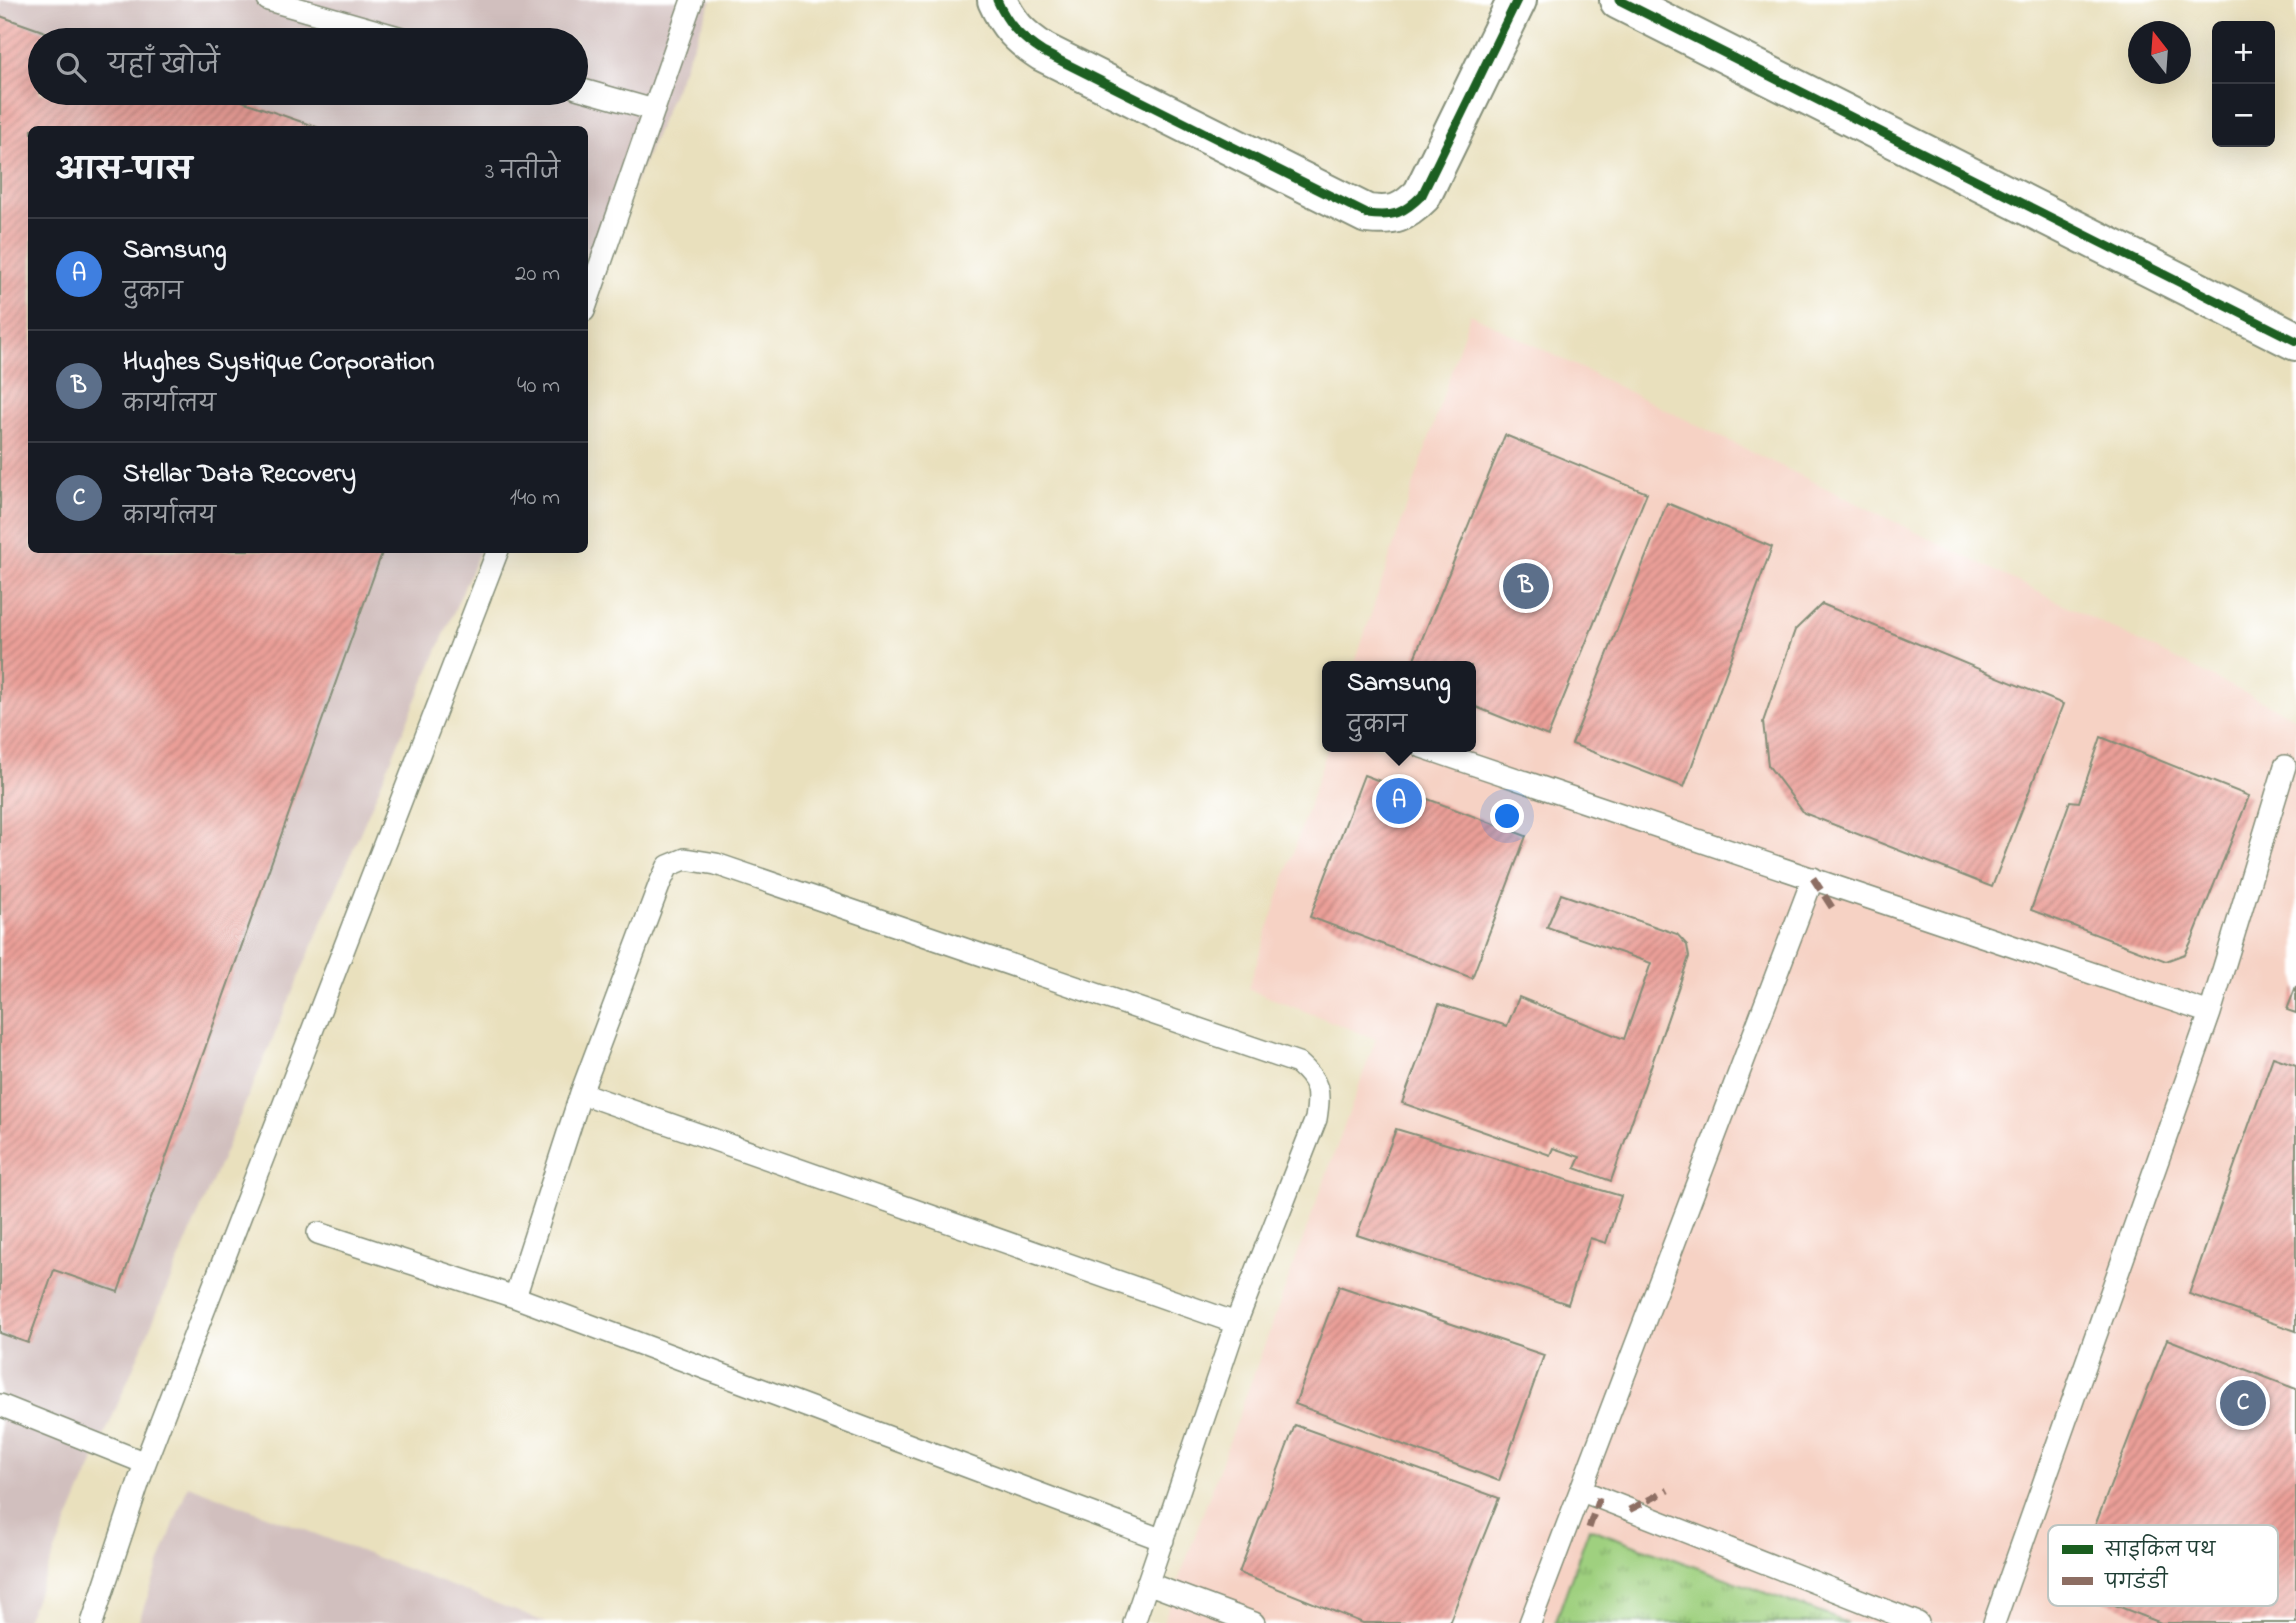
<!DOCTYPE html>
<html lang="hi">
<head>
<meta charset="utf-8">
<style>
  body { margin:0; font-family:"Indie Flower","Playpen Sans Deva",sans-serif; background:#20242c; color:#f1f3f6 }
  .controls { position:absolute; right:21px; top:21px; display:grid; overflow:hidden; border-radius:10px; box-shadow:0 7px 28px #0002 }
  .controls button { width:63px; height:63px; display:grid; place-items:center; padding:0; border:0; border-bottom:2px solid #363941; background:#171b24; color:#f1f3f6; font:35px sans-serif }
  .compass { position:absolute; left:2128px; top:21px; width:63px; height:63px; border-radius:50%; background:#171b24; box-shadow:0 7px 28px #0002; rotate:343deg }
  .you { position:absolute; left:1508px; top:817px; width:24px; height:24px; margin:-18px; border:5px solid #fff; border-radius:50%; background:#1a73e8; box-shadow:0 0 0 10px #1a73e833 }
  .badge { display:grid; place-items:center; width:46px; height:46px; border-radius:50%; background:#d690ce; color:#fff; font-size:23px; font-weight:700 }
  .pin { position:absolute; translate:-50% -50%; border:4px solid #fff; box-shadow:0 2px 7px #0006 }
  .popup { position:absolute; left:1322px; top:661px; width:154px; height:91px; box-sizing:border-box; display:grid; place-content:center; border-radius:10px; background:#171b24; filter:drop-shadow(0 2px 5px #0005); font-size:23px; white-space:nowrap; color:#9ea1a6 }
  .popup b { font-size:26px; color:#f1f3f6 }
  .popup::after { content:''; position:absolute; left:50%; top:100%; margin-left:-14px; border:14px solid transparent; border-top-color:#171b24 }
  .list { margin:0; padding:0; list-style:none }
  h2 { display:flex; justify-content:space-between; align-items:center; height:91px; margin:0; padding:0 28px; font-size:30px }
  h2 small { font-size:23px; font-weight:400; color:#9ea1a6 }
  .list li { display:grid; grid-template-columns:46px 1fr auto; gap:21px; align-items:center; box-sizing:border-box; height:112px; padding:0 28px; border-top:2px solid #363941 }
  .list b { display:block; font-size:26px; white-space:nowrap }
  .list p { margin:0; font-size:23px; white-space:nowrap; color:#9ea1a6 }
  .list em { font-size:23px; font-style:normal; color:#9ea1a6 }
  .icon { flex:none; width:38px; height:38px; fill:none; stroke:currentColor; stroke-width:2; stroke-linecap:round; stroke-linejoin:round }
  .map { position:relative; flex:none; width:2296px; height:1623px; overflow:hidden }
  .search { position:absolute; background:#171b24; box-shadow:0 7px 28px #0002; left:28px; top:28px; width:560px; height:77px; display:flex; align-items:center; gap:18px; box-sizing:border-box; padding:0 24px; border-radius:38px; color:#9ea1a6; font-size:26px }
  .panel { position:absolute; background:#171b24; box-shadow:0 7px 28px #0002; left:28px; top:126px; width:560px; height:427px; border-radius:10px }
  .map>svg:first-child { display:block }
</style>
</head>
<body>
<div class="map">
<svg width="2296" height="1623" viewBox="0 0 2296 1623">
  <defs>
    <pattern id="grass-tufts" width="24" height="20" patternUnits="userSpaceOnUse" patternTransform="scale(1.75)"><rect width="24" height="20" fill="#9fd07f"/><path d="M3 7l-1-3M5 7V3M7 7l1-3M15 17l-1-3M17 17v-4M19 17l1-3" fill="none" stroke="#81aa69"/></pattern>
    <pattern id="building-hatch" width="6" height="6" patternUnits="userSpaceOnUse" patternTransform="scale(1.75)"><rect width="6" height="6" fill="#eb9f98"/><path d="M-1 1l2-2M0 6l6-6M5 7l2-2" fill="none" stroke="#be837d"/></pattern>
  </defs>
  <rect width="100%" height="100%" fill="#fff"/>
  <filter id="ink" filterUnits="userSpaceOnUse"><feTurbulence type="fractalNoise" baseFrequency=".0143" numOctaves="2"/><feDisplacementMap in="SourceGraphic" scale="14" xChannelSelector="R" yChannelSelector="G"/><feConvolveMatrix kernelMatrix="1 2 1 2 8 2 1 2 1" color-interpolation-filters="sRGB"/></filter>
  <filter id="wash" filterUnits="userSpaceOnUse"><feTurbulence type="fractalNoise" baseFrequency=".00686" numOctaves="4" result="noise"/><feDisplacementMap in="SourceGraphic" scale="28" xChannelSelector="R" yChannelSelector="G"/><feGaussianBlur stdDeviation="1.57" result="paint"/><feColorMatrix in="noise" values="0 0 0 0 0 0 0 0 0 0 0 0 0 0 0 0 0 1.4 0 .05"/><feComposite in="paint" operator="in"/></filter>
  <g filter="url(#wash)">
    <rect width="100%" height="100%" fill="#e9e0bd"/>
    <!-- built -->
    <path fill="#f6d2c4" d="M1470,314L2296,718V1623H1163L1376,1039L1248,989L1328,747H1471V666H1354Z"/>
    <!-- industrial -->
    <path fill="#d1bfbe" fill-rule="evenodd" d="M0,0H712L585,302L584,130H32V550H480L25,1623H0ZM40,40H576V93H40Z
      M188,1485L547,1623H138Z"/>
    <!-- grass -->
    <path fill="url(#grass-tufts)" stroke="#5f865a" stroke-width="2" d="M1589,1528L1848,1623H1555Z"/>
    <g id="blocks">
      <!-- building -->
      <path fill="url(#building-hatch)" d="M0,16L68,40H40V93H219L322,129L32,130V550H383L118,1292L54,1270L28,1343L0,1333Z
        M1505,435L1647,493L1548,736L1471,705V666H1411Z
        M1667,503L1772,547L1684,787L1572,744Z
        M1822,604L2063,704L1992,887L1804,813L1768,765L1763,722L1795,630Z
        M2101,737L2249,796L2192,940L2185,954L2166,961L2031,910L2070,801L2079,802Z
        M1364,775L1526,836L1472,978L1310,917Z
        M1561,894L1677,934L1687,945L1689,957L1611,1181L1575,1168L1580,1157L1553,1148L1550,1155L1402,1103L1439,1004L1507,1026L1519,997L1624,1039L1651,963L1547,927Z
        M2296,986V1013L2287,1010Z
        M2273,1057L2296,1065V1331L2189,1294Z
        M1396,1129L1621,1196L1606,1243L1590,1238L1568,1304L1357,1235Z
        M1339,1286L1544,1355L1499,1481L1295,1404Z
        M2167,1339L2296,1389V1623H2161L2071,1588Z
        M1295,1425L1499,1498L1449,1623H1363L1239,1573Z"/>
    </g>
  </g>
  <g filter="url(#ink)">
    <use href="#blocks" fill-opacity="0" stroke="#848e78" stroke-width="2"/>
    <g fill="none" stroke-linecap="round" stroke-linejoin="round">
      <defs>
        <path id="service" d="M268,0L409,40
          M576,88L654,110
          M584,311L692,0
          M1422,747L2210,1013
          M581,1093L1236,1323
          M318,1233L515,1297L1163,1540
          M515,1297L581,1093L660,883L668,866L685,859L716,864L1298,1063C1320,1082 1320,1092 1316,1119L1236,1323L1134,1623
          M0,1405L145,1463
          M1582,1491L1918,1623
          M1147,1583L1254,1623
          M92,1623L145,1463L498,550
          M1530,1623L1813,878
          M1994,1623L2210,1013L2285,766"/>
        <path id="tertiary" d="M997,0C1008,25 1020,37 1043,52L1367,214C1394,217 1403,214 1422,195L1517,0
          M1619,0L2296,341"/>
      </defs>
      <!-- service casing -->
      <use href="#service" stroke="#848e78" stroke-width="24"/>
      <!-- tertiary casing -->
      <use href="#tertiary" stroke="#848e78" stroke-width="42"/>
      <!-- service -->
      <use href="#service" stroke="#fff" stroke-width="21"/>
      <!-- tertiary -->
      <use href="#tertiary" stroke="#fff" stroke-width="38"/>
      <!-- quiet -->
      <path stroke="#8d6e63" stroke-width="7" stroke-dasharray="14 7" stroke-linecap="butt" d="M1813,878L1833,909
        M1629,1510L1668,1490
        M1589,1528L1599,1498"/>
      <defs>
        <path id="cycleway" d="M997,0C1008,25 1020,37 1043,52L1367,214C1394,217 1403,214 1422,195L1517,0
          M1619,0L2296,341"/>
      </defs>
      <!-- cycleway casing -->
      <use href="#cycleway" stroke="#fff" stroke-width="13"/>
      <!-- cycleway -->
      <use href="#cycleway" stroke="#1b5e20" stroke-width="9"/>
    </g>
  </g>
  <!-- legend -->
  <rect x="2048" y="1525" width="230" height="81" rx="10" fill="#fff" stroke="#bcc5c2" stroke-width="2"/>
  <rect x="2062" y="1545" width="31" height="9" fill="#1b5e20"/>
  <rect x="2062" y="1577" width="31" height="8" fill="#8d6e63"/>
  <g font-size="19" fill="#1f3d34">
    <text x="2105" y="1556">साइकिल पथ</text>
    <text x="2105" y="1588">पगडंडी</text>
  </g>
</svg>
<div class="controls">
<button>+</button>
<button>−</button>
</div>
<svg class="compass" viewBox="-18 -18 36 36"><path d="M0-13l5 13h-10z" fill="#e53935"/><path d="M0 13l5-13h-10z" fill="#9ea1a6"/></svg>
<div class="you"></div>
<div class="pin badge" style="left:1399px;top:801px;background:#3f7fe0">A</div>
<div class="popup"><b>Samsung</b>दुकान</div>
<div class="pin badge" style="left:1526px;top:586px;background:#5c6f8a">B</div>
<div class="pin badge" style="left:2243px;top:1403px;background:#5c6f8a">C</div>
<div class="search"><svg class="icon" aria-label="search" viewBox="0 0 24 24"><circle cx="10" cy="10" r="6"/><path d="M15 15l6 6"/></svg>यहाँ खोजें</div>
<section class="panel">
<h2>आस-पास<small>3 नतीजे</small></h2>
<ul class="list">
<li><span class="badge" style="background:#3f7fe0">A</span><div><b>Samsung</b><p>दुकान</p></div><em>20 m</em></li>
<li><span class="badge" style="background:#5c6f8a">B</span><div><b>Hughes Systique Corporation</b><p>कार्यालय</p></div><em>40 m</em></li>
<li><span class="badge" style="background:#5c6f8a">C</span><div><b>Stellar Data Recovery</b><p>कार्यालय</p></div><em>140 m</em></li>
</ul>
</section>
</div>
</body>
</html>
